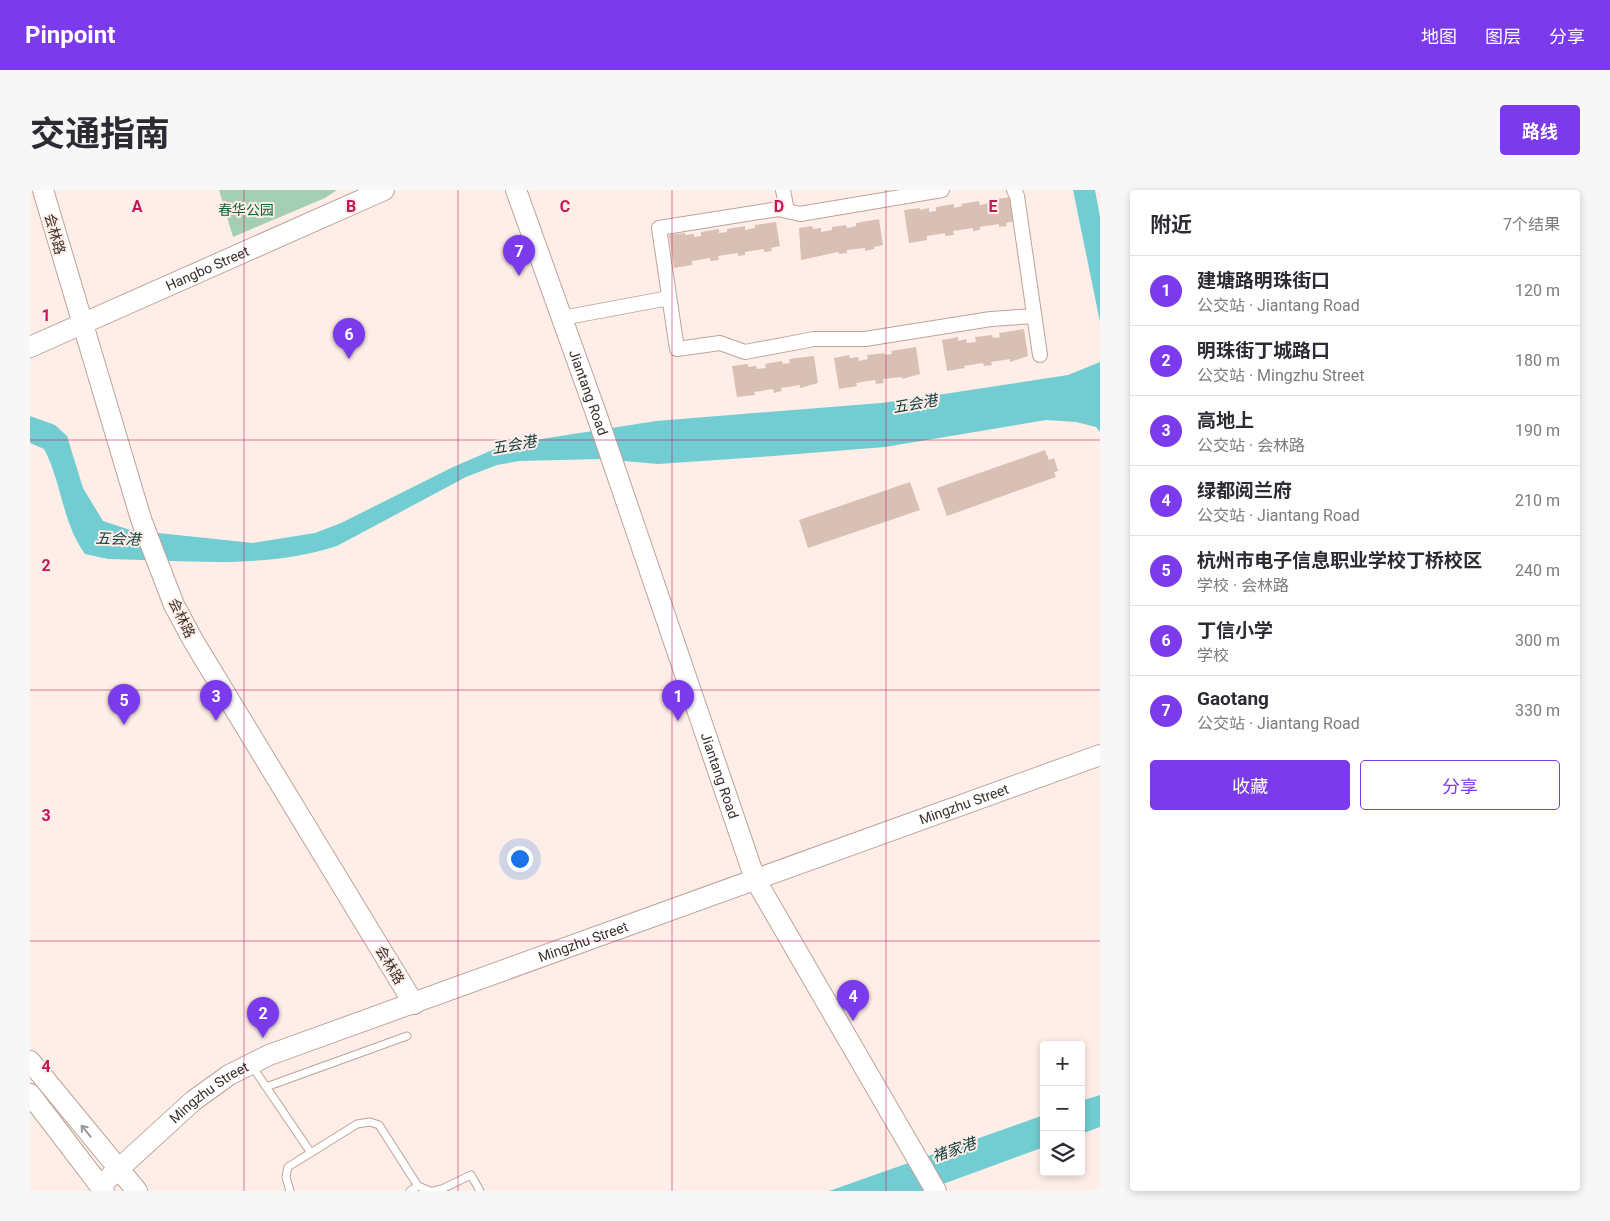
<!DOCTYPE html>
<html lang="zh">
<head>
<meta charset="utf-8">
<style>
  body { margin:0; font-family:Roboto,"Noto Sans SC",sans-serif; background:#f7f7f7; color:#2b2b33 }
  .controls { position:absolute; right:15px; bottom:15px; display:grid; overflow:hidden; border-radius:5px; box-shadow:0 2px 8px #0003 }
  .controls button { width:45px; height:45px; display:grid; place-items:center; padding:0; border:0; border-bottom:1px solid #e1e1e2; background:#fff; color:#2b2b33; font:25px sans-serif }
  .you { position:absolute; left:489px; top:668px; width:18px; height:18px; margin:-12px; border:4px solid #fff; border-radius:50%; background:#1a73e8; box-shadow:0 0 0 8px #1a73e833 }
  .badge { display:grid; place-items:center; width:32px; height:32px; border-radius:50%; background:#7c3aed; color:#fff; font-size:16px; font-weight:700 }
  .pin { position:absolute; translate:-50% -41px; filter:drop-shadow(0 1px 2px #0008) }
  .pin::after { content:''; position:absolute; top:26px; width:18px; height:15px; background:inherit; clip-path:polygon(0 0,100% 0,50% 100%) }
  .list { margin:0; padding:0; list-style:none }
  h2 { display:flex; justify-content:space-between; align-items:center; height:65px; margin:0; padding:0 20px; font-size:21px }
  h2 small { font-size:16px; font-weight:400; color:#7c7c81 }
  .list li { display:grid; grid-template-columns:32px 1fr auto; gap:15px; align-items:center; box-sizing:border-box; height:70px; padding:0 20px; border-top:1px solid #e1e1e2 }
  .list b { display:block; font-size:19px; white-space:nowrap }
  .list p { margin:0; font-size:16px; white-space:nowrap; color:#7c7c81 }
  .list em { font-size:16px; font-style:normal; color:#7c7c81 }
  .actions { display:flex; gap:10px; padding:15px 20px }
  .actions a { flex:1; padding:11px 0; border:1px solid #7c3aed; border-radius:5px; text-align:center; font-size:18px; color:#7c3aed }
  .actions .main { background:#7c3aed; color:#fff }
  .icon { flex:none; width:28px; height:28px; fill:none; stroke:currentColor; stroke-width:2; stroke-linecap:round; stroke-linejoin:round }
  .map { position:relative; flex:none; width:1070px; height:1001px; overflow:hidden; border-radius:5px }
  header { display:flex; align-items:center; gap:30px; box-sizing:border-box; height:70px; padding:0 25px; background:#7c3aed; color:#fff }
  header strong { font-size:24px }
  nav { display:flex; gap:28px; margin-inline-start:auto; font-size:18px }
  .intro { display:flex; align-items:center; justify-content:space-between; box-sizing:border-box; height:120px; padding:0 30px }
  h1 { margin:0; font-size:35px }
  .button { padding:12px 22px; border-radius:5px; background:#7c3aed; color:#fff; font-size:18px; font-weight:700 }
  main { display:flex; gap:30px; padding:0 30px }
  aside { flex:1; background:#fff; border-radius:5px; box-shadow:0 2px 8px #0003 }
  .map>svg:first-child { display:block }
</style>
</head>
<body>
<header>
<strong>Pinpoint</strong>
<nav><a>地图</a><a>图层</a><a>分享</a></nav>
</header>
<div class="intro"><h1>交通指南</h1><a class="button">路线</a></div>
<main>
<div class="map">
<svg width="1070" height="1001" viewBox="0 0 1070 1001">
  <rect width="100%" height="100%" fill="#feeee7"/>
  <!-- green -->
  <path fill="#a4cfb5" d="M189,0H307L295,8L203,47Z"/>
  <!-- water -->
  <path fill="#71cdd1" d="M1043,0H1065L1070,27V132Z
    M1070,172V242L1066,237L1046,232L1016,230L855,257L743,266L628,274L570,269L489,271L467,275L436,287L307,356C234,380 154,370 78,369L55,364C32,332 32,293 14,259L0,253V226L25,235L37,246L53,298L73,331L100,340L223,353L285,343L311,333L423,277L474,255L626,231L851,213L914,204L1038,185Z
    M1070,905V937L1051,944V911Z
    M1014,925V957L894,1001H799Z"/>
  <!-- building -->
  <path fill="#d9c0b5" d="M981,7L985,31L976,33L977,36L969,37V34L950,37V40L943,41V38L923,41L924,45L915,46V43L897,46V50L879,53L874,20L890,18V20L899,18V22L906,21V17L924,14V18L932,16L931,14L949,11L950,15L960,13V10Z
    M849,29L853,55L844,57V59L835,61V58L817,60V63L809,64L808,62L771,70L769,38L782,36L783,39L791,38V42L802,40V37L816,35L817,38L826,36V33Z
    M746,32L750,56L741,58L742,61L734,62V59L715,62V65L708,66V63L688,66L689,70L680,71V68L662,71V75L644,78L639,45L655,43V45L664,44V47L671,46V42L689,39V43L697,42V39L715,36V40L725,38V35Z
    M994,139L998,166L980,172V169L961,172L962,175L954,176L953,173L934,176L935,178L917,181L912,150L928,147V151L936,149L937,153L946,152L945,147L962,145L963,148L970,147L969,143Z
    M886,157L890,184L872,189V187L853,189L854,193L846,194L845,190L826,193L827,196L809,199L804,168L819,165L820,168L828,167L829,171L838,169L837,165L854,163L855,165L862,164L861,161Z
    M784,166L788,193L770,198V195L751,198L752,201L744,203L743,199L724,202L725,205L707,207L702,176L718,174V177L726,176L727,179L736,178L735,174L752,171L753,174L760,173L759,169Z
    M1015,260L1019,270L1024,268L1028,281L1024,282L1026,287L917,326L907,298Z
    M880,292L890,320L778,358L769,330Z"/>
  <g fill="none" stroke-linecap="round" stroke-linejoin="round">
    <defs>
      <path id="lane" d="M222,876L281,963
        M236,897L377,846
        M260,1001L256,987L258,977L327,934L340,932L349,935L388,996L400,1001
        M380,1001L388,996
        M403,1001L412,999L441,985L450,1001"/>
      <path id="street" d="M753,0L757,21
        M912,0L770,24L748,19L629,38L647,159L690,153L715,162L784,149H835L961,129L1004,126
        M984,0L987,6L1010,165
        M532,128L639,108"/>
      <g id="secondary">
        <path d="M13,0L111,329L144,415L164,452L384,814"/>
        <path id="s1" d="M486,0L567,226L725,689L906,1001"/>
        <path id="s2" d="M0,157L354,0"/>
        <path d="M0,871L107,1001"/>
        <path d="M0,904L74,1001"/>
        <path id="s3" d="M70,996L163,911L199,885L239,865L1070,565"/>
      </g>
    </defs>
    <!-- lane casing -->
    <use href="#lane" stroke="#bca499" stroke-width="9"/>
    <!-- street casing -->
    <use href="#street" stroke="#bca499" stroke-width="16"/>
    <!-- secondary casing -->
    <use href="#secondary" stroke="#bca499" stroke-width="22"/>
    <!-- lane -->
    <use href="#lane" stroke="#fff" stroke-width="7"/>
    <!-- street -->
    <use href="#street" stroke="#fff" stroke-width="14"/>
    <!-- secondary -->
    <use href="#secondary" stroke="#fff" stroke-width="20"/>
  </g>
  <!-- one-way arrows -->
  <defs><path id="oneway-shaft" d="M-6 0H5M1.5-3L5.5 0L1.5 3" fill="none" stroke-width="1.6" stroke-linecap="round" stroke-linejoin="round" transform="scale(1.25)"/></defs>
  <use stroke="#9c9896" href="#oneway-shaft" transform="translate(56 941) rotate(-129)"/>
  <!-- grid -->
  <path fill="none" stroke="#c2185b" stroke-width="1" stroke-opacity="0.55" d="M214,0V1001M428,0V1001M642,0V1001M856,0V1001M0,250H1070M0,500H1070M0,751H1070"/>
  <g text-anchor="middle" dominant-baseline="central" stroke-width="4" stroke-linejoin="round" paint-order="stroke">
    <!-- park labels -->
    <g font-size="14" fill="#11613e" stroke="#feeee7">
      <text x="216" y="20">春华公园</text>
    </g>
    <!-- street labels -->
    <g font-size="14" fill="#3a302c" stroke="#feeee7">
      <text transform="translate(25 44) rotate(74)">会林路</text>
      <text stroke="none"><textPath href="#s2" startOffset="194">Hangbo Street</textPath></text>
      <text stroke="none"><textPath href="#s1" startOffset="215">Jiantang Road</textPath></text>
      <text transform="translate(152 428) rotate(64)">会林路</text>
      <text stroke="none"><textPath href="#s1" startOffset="620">Jiantang Road</textPath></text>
      <text stroke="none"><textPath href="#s3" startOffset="954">Mingzhu Street</textPath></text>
      <text stroke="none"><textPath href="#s3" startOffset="549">Mingzhu Street</textPath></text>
      <text transform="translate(360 775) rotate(59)">会林路</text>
      <text stroke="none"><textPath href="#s3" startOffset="144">Mingzhu Street</textPath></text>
    </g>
    <!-- water labels -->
    <g font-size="15" font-style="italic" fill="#0d3a3c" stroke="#feeee7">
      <text transform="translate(885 214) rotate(-10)">五会港</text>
      <text transform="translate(484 255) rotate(-10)">五会港</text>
      <text transform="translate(88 349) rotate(2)">五会港</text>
      <text transform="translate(924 960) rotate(-19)">褚家港</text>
    </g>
  </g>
  <g font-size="16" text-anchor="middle" font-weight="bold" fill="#c2185b" stroke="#feeee7" stroke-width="4" stroke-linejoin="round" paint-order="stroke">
    <text x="107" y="22">A</text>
    <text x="321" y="22">B</text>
    <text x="535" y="22">C</text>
    <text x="749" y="22">D</text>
    <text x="963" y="22">E</text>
    <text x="16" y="131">1</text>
    <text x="16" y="381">2</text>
    <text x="16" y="631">3</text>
    <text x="16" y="882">4</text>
  </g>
</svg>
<div class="controls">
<button>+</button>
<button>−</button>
<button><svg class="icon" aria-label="layers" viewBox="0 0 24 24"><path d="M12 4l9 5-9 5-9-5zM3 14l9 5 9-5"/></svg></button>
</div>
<div class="you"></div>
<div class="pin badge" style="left:648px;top:531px">1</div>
<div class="pin badge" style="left:233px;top:848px">2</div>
<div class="pin badge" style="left:186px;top:531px">3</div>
<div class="pin badge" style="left:823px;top:831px">4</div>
<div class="pin badge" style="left:94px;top:535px">5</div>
<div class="pin badge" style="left:319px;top:169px">6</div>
<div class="pin badge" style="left:489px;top:86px">7</div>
</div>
<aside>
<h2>附近<small>7个结果</small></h2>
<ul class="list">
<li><span class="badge">1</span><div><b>建塘路明珠街口</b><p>公交站 · Jiantang Road</p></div><em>120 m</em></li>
<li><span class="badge">2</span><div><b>明珠街丁城路口</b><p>公交站 · Mingzhu Street</p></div><em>180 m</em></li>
<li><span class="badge">3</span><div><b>高地上</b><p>公交站 · 会林路</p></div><em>190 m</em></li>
<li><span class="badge">4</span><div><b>绿都阅兰府</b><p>公交站 · Jiantang Road</p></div><em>210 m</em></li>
<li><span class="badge">5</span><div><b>杭州市电子信息职业学校丁桥校区</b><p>学校 · 会林路</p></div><em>240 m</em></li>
<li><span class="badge">6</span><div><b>丁信小学</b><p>学校</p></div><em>300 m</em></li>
<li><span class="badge">7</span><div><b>Gaotang</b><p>公交站 · Jiantang Road</p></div><em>330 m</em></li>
</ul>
<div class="actions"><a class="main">收藏</a><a>分享</a></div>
</aside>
</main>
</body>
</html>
